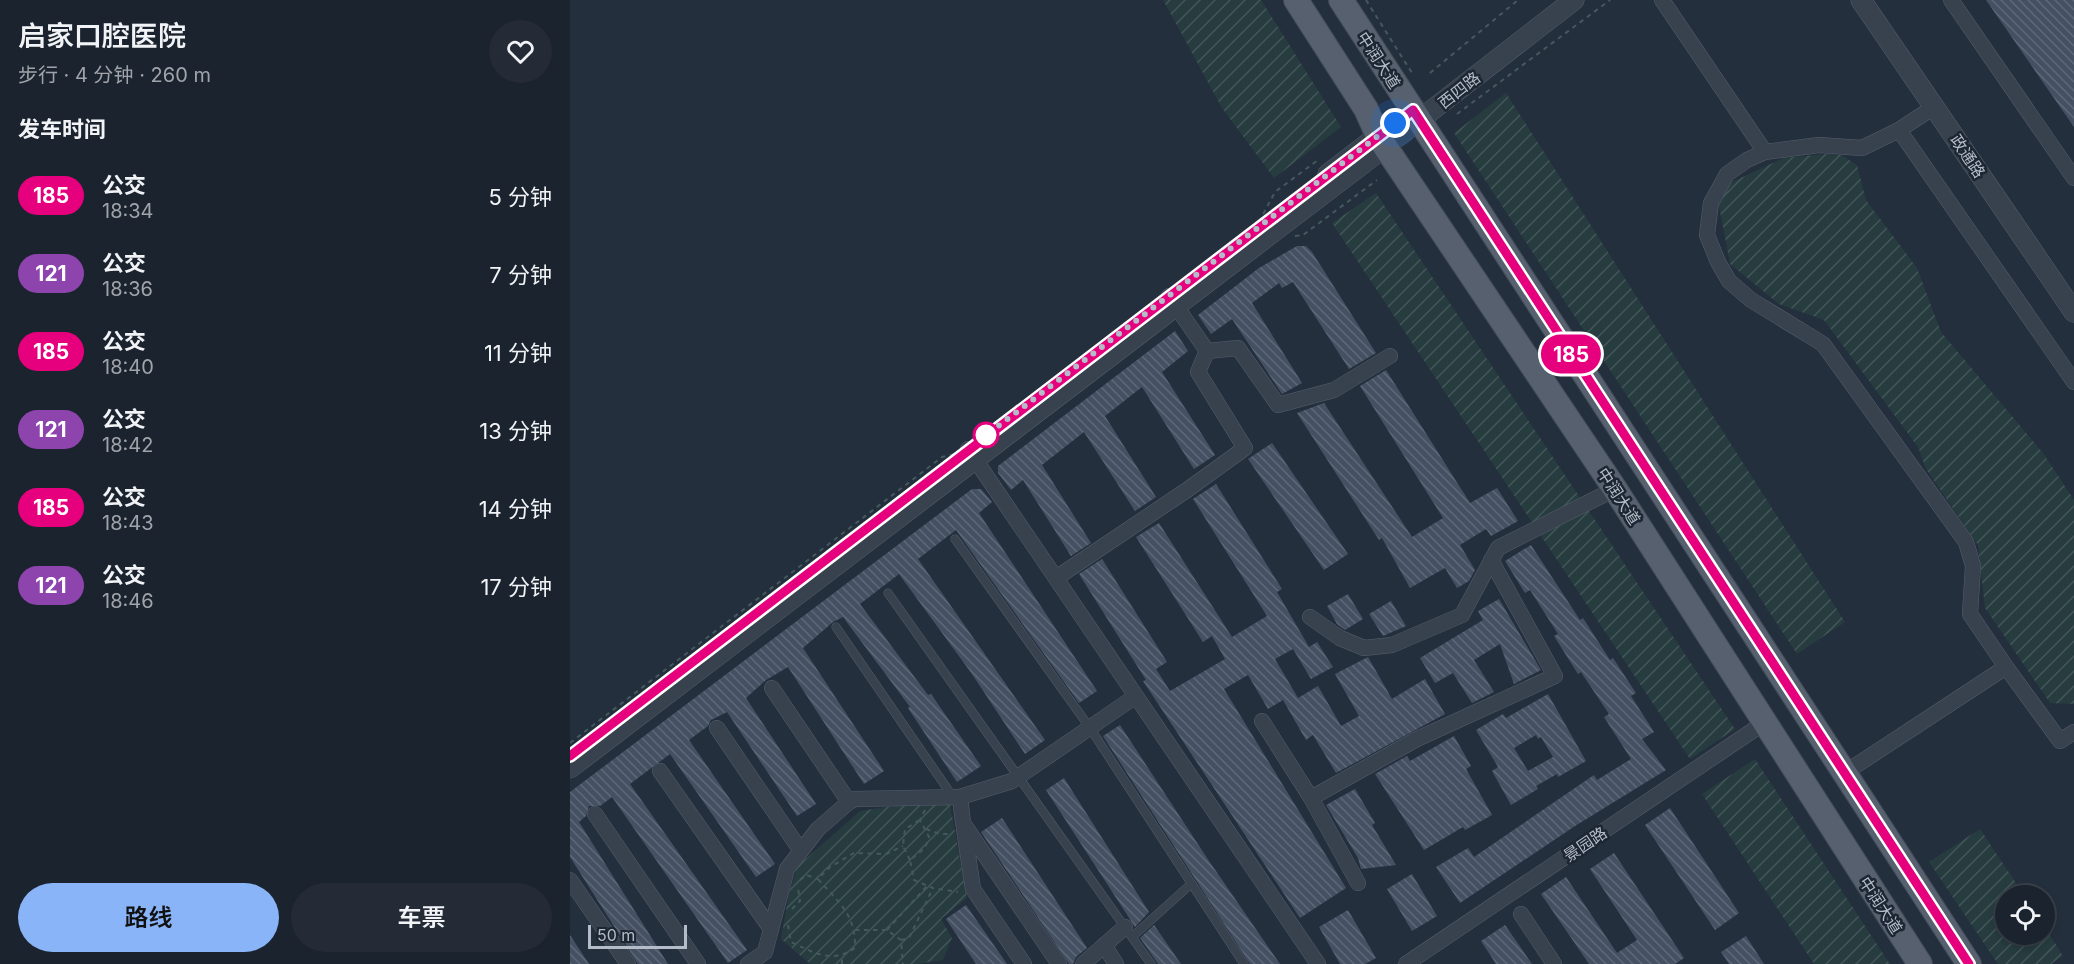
<!DOCTYPE html>
<html lang="zh">
<meta charset="utf-8">
<style>
:root{--surface:#1b232e;--page:#242b36;--text:#f1f3f6;--muted:#a0a4aa;--line:#39404a;--accent:#8ab4f8}
body{margin:0;font-family:Inter,"Noto Sans SC",sans-serif;background:var(--page);color:var(--text);height:100vh;display:flex;flex-direction:column;font-size:22px;white-space:nowrap}
*{box-sizing:border-box;margin:0}
p{font-size:20px;color:var(--muted)}
.icon{flex:none;width:33px;height:33px;fill:none;stroke:currentColor;stroke-width:2;stroke-linecap:round;stroke-linejoin:round}
.map{position:relative;flex:1;overflow:hidden}
.side{display:flex;flex-direction:column;background:var(--surface);width:570px}
.side>*{flex:none}
.badge{padding:0 12px;border-radius:20px;font-size:21px;line-height:39px}
.fabs{position:absolute;left:1425px;top:885px;display:grid;gap:12px}
.fabs a{display:grid;place-items:center;width:60px;height:60px;border-radius:50%;background:var(--surface);box-shadow:0 3px 9px #0003,0 0 0 2px var(--line);font-size:30px}
.scale{position:absolute;left:18px;bottom:15px;width:99px;box-sizing:border-box;padding-left:6px;border:3px solid #b4bcc9;border-top:0;font-size:16px;line-height:21px;white-space:nowrap;color:#b4bcc9;-webkit-text-stroke:4px #1d2633;paint-order:stroke}
.you{position:absolute;width:30px;height:30px;margin:-15px;border:4px solid #fff;border-radius:50%;background:#1a73e8;box-shadow:0 0 0 9px #1a73e833}
.map>.badge{position:absolute;translate:-50% -50%;box-shadow:0 0 0 3px #fff}
h2{padding:0 18px;font-size:22px;line-height:54px}
.round{display:grid;place-items:center;flex:none;width:63px;height:63px;border-radius:32px;background:var(--page)}
.overview{display:flex;align-items:center;justify-content:space-between;height:102px;padding:0 18px}
h1{font-size:28px;font-weight:600;line-height:45px}
.button{display:flex;gap:12px;margin-top:auto;padding:12px 18px}
.button a{flex:1;height:69px;border-radius:36px;background:var(--accent);color:#111;font-size:24px;font-weight:600;line-height:69px;text-align:center}
.button a+a{background:var(--page);color:var(--text)}
ul{padding:0;list-style:none}
li{display:flex;align-items:center;gap:18px;height:78px;padding:0 18px}
li div{flex:1}
li b{display:block;font-size:22px}
li em{font-style:normal}
li .badge{min-width:66px;font-weight:700;text-align:center}
main{display:flex;flex:1;min-height:0}
.map>svg:first-child{display:block}
</style>
<main>
<section class="side">
<div class="overview"><div><h1>启家口腔医院</h1><p>步行 · 4 分钟 · 260 m</p></div><a class="round"><svg class="icon" aria-label="heart" viewBox="0 0 24 24"><path d="M12 20l-8-8c-3-5 5-10 8-4 3-6 11-1 8 4z"/></svg></a></div>
<h2>发车时间</h2>
<ul>
<li><span class="badge" style="background:#e6007e;color:#fff">185</span><div><b>公交</b><p>18:34</p></div><em>5 分钟</em></li>
<li><span class="badge" style="background:#8e44ad;color:#fff">121</span><div><b>公交</b><p>18:36</p></div><em>7 分钟</em></li>
<li><span class="badge" style="background:#e6007e;color:#fff">185</span><div><b>公交</b><p>18:40</p></div><em>11 分钟</em></li>
<li><span class="badge" style="background:#8e44ad;color:#fff">121</span><div><b>公交</b><p>18:42</p></div><em>13 分钟</em></li>
<li><span class="badge" style="background:#e6007e;color:#fff">185</span><div><b>公交</b><p>18:43</p></div><em>14 分钟</em></li>
<li><span class="badge" style="background:#8e44ad;color:#fff">121</span><div><b>公交</b><p>18:46</p></div><em>17 分钟</em></li>
</ul>
<div class="button"><a>路线</a><a>车票</a></div>
</section>
<div class="map">
<svg width="1504" height="964" viewBox="0 0 1504 964">
<defs>
<pattern id="garden-furrows" width="10" height="10" patternUnits="userSpaceOnUse" patternTransform="scale(1.5)"><rect width="10" height="10" fill="#263c3f"/><path d="M-1 1l2-2M0 10L10 0M9 11l2-2" fill="none" stroke="#435659"/></pattern>
<pattern id="building-back-hatch" width="6" height="6" patternUnits="userSpaceOnUse" patternTransform="scale(1.5)"><rect width="6" height="6" fill="#455162"/><path d="M-1 5l2 2M0 0l6 6M5-1l2 2" fill="none" stroke="#5d6877"/></pattern>
</defs>
<rect width="100%" height="100%" fill="#242f3e"/>
<path fill="url(#garden-furrows)" d="M593,0H691L771,127L704,178L652,108Z
M936,93L1275,622L1227,654L884,133Z
M1257,154L1271,155L1287,165L1296,200L1347,268L1371,332L1473,453L1504,500V704L1480,703L1415,608L1408,545L1356,469L1348,447L1254,320L1209,304L1160,264L1148,201L1162,182L1214,158Z
M806,193L1165,729L1120,759L762,223Z
M1185,759L1320,964H1244L1132,794Z
M380,804L397,898L371,919L382,938L373,960L347,964H240L211,939L219,893L228,866L290,811L331,805Z
M1410,829L1454,895L1436,896V934H1474L1475,927L1493,956L1481,964H1428L1359,862Z"/>
<path fill="url(#building-back-hatch)" fill-rule="evenodd" d="M1416,0H1504V127Z
M727,246H736L742,252L806,353L779,369L723,282L712,288L709,283L682,303L732,383L712,394L662,319L641,334L628,315L689,268Z
M605,331L618,351L592,372L645,455L624,469L572,387L535,416L586,497L565,511L514,432L472,465L521,543L501,556L453,480L441,490L428,473V466Z
M816,370L900,503L927,488L948,521L921,536L916,529L890,545L905,570L899,581L887,588L875,568L840,588L812,538L809,540L727,413L754,403L842,537L873,518L790,386Z
M702,443L778,554L754,570L678,459Z
M646,484L712,589L707,592L739,647L747,642L763,667L741,679L723,649L705,659L728,698L748,686L771,726L789,716L765,674L798,657L822,699L855,679L875,714L766,773L743,735L736,740L713,700L698,709L678,675L654,689L776,888L730,918L573,681L576,680L509,574L532,559L597,662L586,669L600,691L655,659L642,636L633,642L566,537L589,523L662,637L697,616L623,499Z
M402,489H411L422,502L409,513L527,691L509,703L386,530L348,559L475,740L455,754L402,674L329,574L290,604L358,695L361,694L411,766L387,782L338,708L340,707L273,617L263,622L233,648L314,771L294,784L218,667L196,680L176,698L246,804L227,816L157,712L141,720L138,726L119,740L205,864L186,877L100,754L60,784L177,950L158,963L42,797L30,806H19L16,816L9,822L98,964H68L0,857V792Z
M961,545L1010,620L1013,618L1040,660L1043,658L1066,693L1061,696L1084,732L1072,739L1096,770L1005,826L890,903L866,867L898,848L904,857L1024,775L1027,780L1061,759L1034,717L1039,714L1011,672L1008,674L984,636L988,634L960,590L955,593L935,561Z
M778,594L793,619L775,630L767,624L757,606Z
M929,599L971,670L944,684L930,644L904,660L924,692L902,703L883,673L865,683L850,658L913,620L908,611Z
M821,601L836,626L813,636L799,614Z
M978,694L1016,761L988,777L987,774L966,786L968,789L941,805L922,771L928,767L906,730L933,714L936,718ZM966,735L968,739L971,737L983,757L958,771L944,748Z
M550,725L637,858L710,964H680L533,736Z
M884,736L901,766L896,769L922,815L895,830L893,827L854,850L805,774L837,756L840,761Z
M494,778L579,912L565,927L476,790Z
M785,789L805,823L802,825L826,865L791,869L788,858L756,805Z
M1100,808L1169,913L1145,930L1075,825Z
M432,818L517,948L506,957L503,964H499L411,832Z
M1044,853L1114,958L1105,964H1019L971,894L996,877L1047,953L1067,940L1020,869Z
M842,874L867,916L842,931L817,889Z
M396,905L437,964H406L376,919Z
M778,910L806,958L795,964H770L749,927Z
M584,925L611,964H588L575,945L570,938Z
M935,925L962,964H926L911,941Z
M0,935L19,964H0Z
M1176,936L1194,964H1159L1151,952Z"/>
<g fill="none" stroke-linecap="round" stroke-linejoin="round">
<defs>
<path id="service" d="M385,539L520,728L674,964
M318,593L581,964
M266,627L383,797
M562,937L621,884"/>
<path id="minor" d="M1092,0L1195,152
M1381,0L1504,178
M1364,107L1329,130L1504,382
M1329,130L1292,148L1249,145L1195,152L1177,160L1157,174L1141,203L1137,235L1148,262L1159,281L1181,300L1253,344L1396,542L1403,566L1400,614L1436,667
M599,296L637,351L668,348L708,405L764,390L820,356
M398,449L748,964
M486,578L617,490L675,448L628,372L637,351
M740,617L770,638L794,648L822,645L892,615L928,548L1045,489
M202,688L279,802
M692,721L741,798L788,883
M147,728L231,851
M90,771L201,929
M1276,772L1436,667L1490,741L1504,732
M390,797L393,823L489,964
M741,798L847,739L985,676L921,560
M25,814L128,964
M394,829L403,889L454,964
M0,880L58,964
M951,914L984,964
M534,945L546,964
M178,964L195,952L217,869L248,829L279,802L285,799L390,797L442,781L566,696
M513,964L555,927
M836,964L1194,723"/>
<path id="tertiary" d="M1291,0L1504,312
M758,174L809,135
M0,768L795,162L1004,0"/>
<path id="primary" d="M726,0L796,109L808,136L1045,489L1350,964
M771,0L1399,964"/>
</defs>
<use href="#service" stroke="#565f6c" stroke-width="9"/>
<use href="#minor" stroke="#565f6c" stroke-width="16"/>
<use href="#tertiary" stroke="#565f6c" stroke-width="21"/>
<use href="#primary" stroke="#414a57" stroke-width="26"/>
<path stroke="#44595c" stroke-width="2" stroke-dasharray="4.5 4.5" stroke-linecap="butt" d="M796,0L842,73
M860,73L948,0
M887,114L1040,0
M689,222L705,192L748,160
M725,236L733,235L807,180
M0,743L372,457L384,454
M355,810L350,820L359,837L355,848L340,860L344,880L363,888L388,892
M356,829L370,834H380
M340,860L333,846L335,829L350,820
M230,880L236,875L248,879
M222,909L230,901L228,888
M218,925L221,942C245,953 261,964 285,948C286,914 268,902 248,879L260,867L284,853L316,854L333,846
M285,930H317L331,940L333,964
M317,930L357,886
M331,940L339,938L363,888
M272,964V957"/>
<use href="#service" stroke="#38414e" stroke-width="8"/>
<use href="#minor" stroke="#38414e" stroke-width="15"/>
<use href="#tertiary" stroke="#38414e" stroke-width="20"/>
<use href="#primary" stroke="#56606e" stroke-width="24"/>
</g>
<g fill="none" stroke-linecap="round" stroke-linejoin="round">
<defs>
<path id="line" d="M0,756L843,110L1399,964"/>
</defs>
<use href="#line" stroke="#fff" stroke-width="14"/>
<use href="#line" stroke="#e6007e" stroke-width="9"/>
<path stroke="#b4bcc9" stroke-width="6" stroke-dasharray="0 10.8" d="M416,435L414,437L825,123"/>
</g>
<circle fill="#fff" stroke="#e6007e" stroke-width="3" cx="416" cy="435" r="12"/>
<g text-anchor="middle" stroke-width="5" stroke-linejoin="round" paint-order="stroke">
<g font-size="16" fill="#b4bcc9" stroke="#1d2633">
<text transform="translate(809 60) rotate(57)" y="6">中润大道</text>
<text transform="translate(889 90) rotate(-38)" y="6">西四路</text>
<text transform="translate(1398 156) rotate(56)" y="6">政通路</text>
<text transform="translate(1049 496) rotate(57)" y="6">中润大道</text>
<text transform="translate(1015 844) rotate(-34)" y="6">景园路</text>
<text transform="translate(1311 905) rotate(57)" y="6">中润大道</text>
</g>
</g>
</svg>
<div class="fabs">
<a><svg class="icon" aria-label="locate" viewBox="0 0 24 24"><circle cx="12" cy="12" r="6"/><path d="M12 2v4M12 18v4M2 12h4M18 12h4"/></svg></a>
</div>
<div class="scale">50 m</div>
<div class="you" style="left:825px;top:123px"></div>
<b class="badge" style="left:1001px;top:354px;background:#e6007e;color:#fff">185</b>
</div>
</main>
